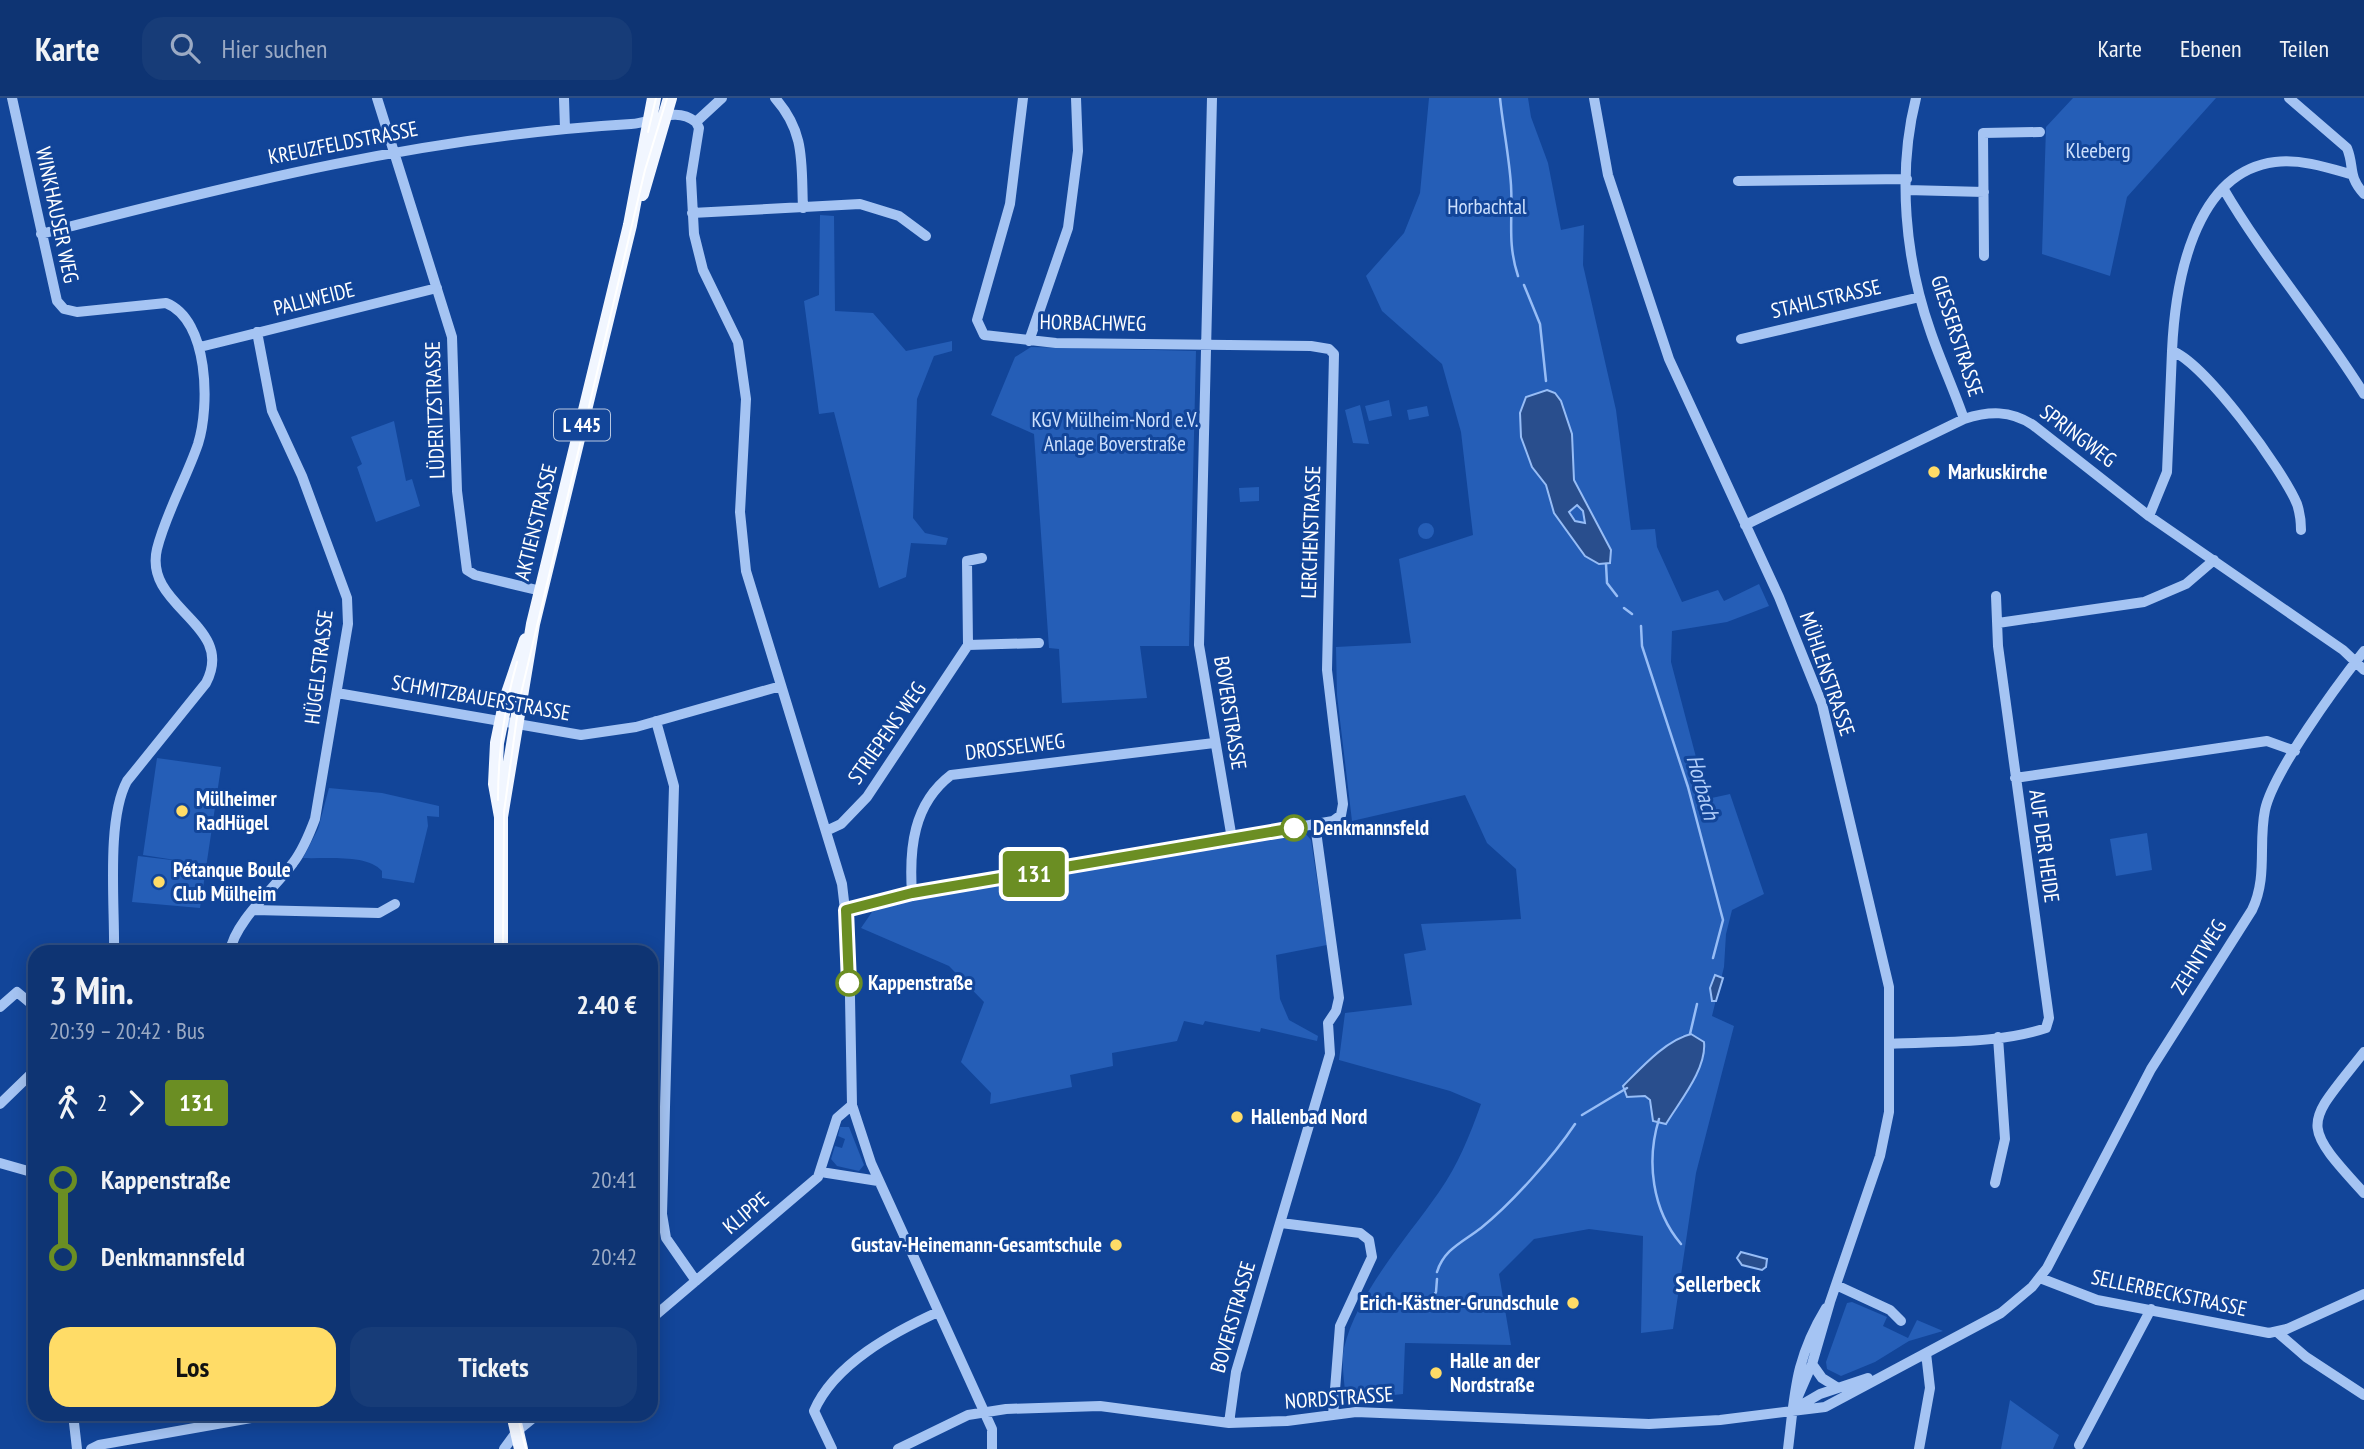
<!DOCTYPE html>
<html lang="de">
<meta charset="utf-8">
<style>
:root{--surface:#0e3473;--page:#173c78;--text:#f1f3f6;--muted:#9baac4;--line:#2e4f85;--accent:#ffdc67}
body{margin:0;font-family:"PT Sans Narrow",sans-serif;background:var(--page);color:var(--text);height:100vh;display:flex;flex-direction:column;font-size:26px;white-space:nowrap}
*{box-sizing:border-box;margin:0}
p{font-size:23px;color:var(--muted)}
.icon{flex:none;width:38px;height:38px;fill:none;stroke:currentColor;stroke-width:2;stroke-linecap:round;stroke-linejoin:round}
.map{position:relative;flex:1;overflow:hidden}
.sheet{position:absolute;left:28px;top:847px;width:630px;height:476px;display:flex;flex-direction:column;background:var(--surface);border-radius:21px;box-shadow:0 4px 18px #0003,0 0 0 2px var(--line)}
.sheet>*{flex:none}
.badge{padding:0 14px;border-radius:5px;font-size:24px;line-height:46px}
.map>.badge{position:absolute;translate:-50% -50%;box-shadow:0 0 0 4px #fff}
.legs{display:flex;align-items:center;gap:10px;height:77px;padding:0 21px;font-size:23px}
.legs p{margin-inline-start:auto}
.overview{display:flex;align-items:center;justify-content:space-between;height:119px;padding:0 21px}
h1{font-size:38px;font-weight:600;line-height:52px}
.cta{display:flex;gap:14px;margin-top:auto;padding:14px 21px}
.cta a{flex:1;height:80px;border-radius:21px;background:var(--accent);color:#111;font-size:28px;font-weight:600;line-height:80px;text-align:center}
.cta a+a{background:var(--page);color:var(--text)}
ul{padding:0 21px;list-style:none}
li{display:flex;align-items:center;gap:24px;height:77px;font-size:26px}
li i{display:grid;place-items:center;width:10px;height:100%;margin:0 9px;background:currentColor}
li i::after{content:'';width:18px;height:18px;margin:-9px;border:5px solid;border-radius:50%;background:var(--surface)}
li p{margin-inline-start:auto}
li:first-child i{background:linear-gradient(#0000 50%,currentColor 0)}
li:last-child i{background:linear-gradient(currentColor 50%,#0000 0)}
header{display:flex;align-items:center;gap:42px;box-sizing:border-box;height:98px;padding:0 35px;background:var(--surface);border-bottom:2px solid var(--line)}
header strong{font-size:33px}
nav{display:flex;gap:38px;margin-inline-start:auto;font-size:24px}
.search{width:490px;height:63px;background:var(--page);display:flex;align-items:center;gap:18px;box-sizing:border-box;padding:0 24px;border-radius:21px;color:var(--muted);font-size:26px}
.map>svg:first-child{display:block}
</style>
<header>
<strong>Karte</strong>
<div class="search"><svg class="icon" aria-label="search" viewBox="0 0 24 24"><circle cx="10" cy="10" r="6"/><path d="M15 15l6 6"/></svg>Hier suchen</div>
<nav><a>Karte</a><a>Ebenen</a><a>Teilen</a></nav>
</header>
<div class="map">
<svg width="2364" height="1351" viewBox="0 0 2364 1351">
<rect width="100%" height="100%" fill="#124599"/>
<path fill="#255eb7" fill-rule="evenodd" d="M1429,0H1528L1531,19L1548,65L1561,132L1584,127L1583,167L1616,312L1631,432L1655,431L1657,449L1682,504L1718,492L1724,503L1759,486L1769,508L1727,524L1672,533L1671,564L1707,701L1730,696L1764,796L1732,812L1726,836L1724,869L1712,918L1734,928L1696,1075L1673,1231L1641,1235L1643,1138L1589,1131L1534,1141L1499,1176L1511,1247L1405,1245L1403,1296L1357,1301L1345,1294C1344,1280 1341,1263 1344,1250C1357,1195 1407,1140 1439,1094C1458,1067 1470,1037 1481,1006L1450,993L1339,962L1345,915L1412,907L1404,856L1426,852L1421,826L1521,821L1516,771L1487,745L1465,697L1352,723L1337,597L1336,549L1411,545L1399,461L1473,437L1461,334L1442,266L1382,213L1366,178L1404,135L1420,95ZM1547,292L1555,295L1561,303L1574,361V382L1611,452L1610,465L1585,458L1554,415L1546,387ZM1683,937L1696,974L1666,1026L1645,998L1674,945Z
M2073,0H2216L2127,99L2110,178L2042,156L2046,29Z
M820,117L834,118L835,213L873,215L906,253L952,243V253L934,258L917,301L913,420L925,435L948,440L946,447L911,445L906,479L879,490L834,314L819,316L804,203L819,197Z
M1031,249L1196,253L1189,548H1140L1147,600L1062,605L1059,551L1049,550L1034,336L991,317L1015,259Z
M1389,302L1392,318L1369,323L1365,308Z
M1360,307L1369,346L1353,345L1345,312Z
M1427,308L1429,318L1409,322L1407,312Z
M394,323L406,383L412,381L420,408L376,424L357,369L362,366L351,339Z
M1259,389V403L1240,404L1239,390Z
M1577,406L1583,413L1586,425L1575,423L1569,414Z
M1418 433a8 8 0 1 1 16 0a8 8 0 1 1-16 0Z
M157,660L221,669L200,810L132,804L138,758L188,764L143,757Z
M329,690L382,695L439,708V719L427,718L428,728L414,785L382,780V773C367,756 326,761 303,760L318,731Z
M1305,735L1311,742L1327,847L1276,857L1280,901L1289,922L1318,938L1317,943L1261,930L1260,934L1205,923L1203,927L1184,923L1177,943L1112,955L1113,968L1070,977L1072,989L990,1006L991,995L961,964L984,904L949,868L861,830L872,814L908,802Z
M2147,735L2152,772L2116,778L2110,741Z
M840,1029H849L864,1067L859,1073L837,1068L831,1061L835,1048L842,1050L845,1041L838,1038Z
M1852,1204L1887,1219L1883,1228L1908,1240L1917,1222L1943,1233L1909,1243L1875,1264L1841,1278L1827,1271L1826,1264L1847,1205Z
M2010,1302L2059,1337L2053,1351H2001Z"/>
<path fill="#294e8d" stroke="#97bdf6" stroke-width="2" fill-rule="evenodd" d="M1547,292L1555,295L1561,303L1572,336L1574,382L1611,452L1610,465L1599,466L1585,458L1554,415L1546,387L1532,369L1521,339L1520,315L1526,299ZM1577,407L1583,413L1585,425L1575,423L1569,414Z
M1715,877L1723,880L1716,903H1712L1710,890Z
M1691,936L1704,944C1707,971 1679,1004 1666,1026L1653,1023L1650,1002L1645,998L1627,999L1623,988C1641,970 1666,942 1691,936Z
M1741,1154L1767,1161L1766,1169L1762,1172L1742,1167L1737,1160Z"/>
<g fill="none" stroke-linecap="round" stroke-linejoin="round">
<path stroke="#97bdf6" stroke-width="2.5" d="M1500,0C1503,29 1509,58 1511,87C1513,120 1507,145 1518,178
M1524,187L1540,226L1546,283
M1606,466L1607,485L1617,498
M1624,510L1632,516
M1641,528L1642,548L1688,689L1723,822L1713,860
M1690,936L1697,906
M1582,1017L1627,990
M1659,1021C1646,1063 1652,1112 1681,1146
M1437,1174C1444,1151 1463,1144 1481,1130C1512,1105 1553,1059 1575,1026
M1426,1209L1436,1194L1437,1181"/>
<path stroke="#a5c4f3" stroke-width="10" d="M12,0L57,203L64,211L77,214L166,205C209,222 210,308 198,346C186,381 166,415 157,451C143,510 237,526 206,585L127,683C106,722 115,808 114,854
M377,0L452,239L457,393L467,472L475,477L541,493
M564,0L565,31
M775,0C806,35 801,65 803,110
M1212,0L1199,547L1232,741
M1594,0L1608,77L1669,261L1779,499L1822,606L1889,889V1014L1880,1058L1830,1204L1812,1266L1792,1312
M1916,0C1897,75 1905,162 1931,235C1941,264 1954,292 1964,321
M2289,0L2347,50C2355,70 2347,77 2364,96
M696,24L699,30L691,80L694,136L703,172L738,244L746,301L740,414L746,473L842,786L849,846L852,1007L871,1065L992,1331V1351
M696,24L722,0
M1738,83L1907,81
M2223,90C2265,162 2320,225 2364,296
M1907,92L1984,94
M692,115L860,106L899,118L926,138
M41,136C238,85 427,38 631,26C654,25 674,7 696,24
M1984,158L1983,35L2040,34
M1741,241L1920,199
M1029,243L1068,130L1078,53L1076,0
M200,249L437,190
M2149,418L2167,374L2172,253
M1745,427L1964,321C1989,313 2010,312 2033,327L2149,418L2343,552L2364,572
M2301,432C2301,423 2300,415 2297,406C2283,372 2205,265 2172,253C2175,187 2193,74 2275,64C2301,61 2326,69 2350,76
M1998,525L2144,504L2186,486L2214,462
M968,547L1039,545
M337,595L581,637L636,629L781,588
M656,623L674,688L662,1116L666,1140L696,1183
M2015,680L2267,643L2295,653
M826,733L841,726L867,699L968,547L967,463L982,460
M912,795C909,751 913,706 951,677L1214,645
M253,812L379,815L395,806
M846,812L912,795L1333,723L1341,717L1343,706L1327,572L1334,256L1329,251L1311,248L1056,245L984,237L977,222L1010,106L1023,0
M230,854C234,824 275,790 293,765C303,752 309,737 315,721L348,526L347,500L302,378L272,313L257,234
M0,909L17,894L35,909
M1889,946C1940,943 1998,946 2046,930L2049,920L1998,548L1996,498
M2364,954C2306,1028 2298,1023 2364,1095
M0,1006L35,972
M0,1065L35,1075
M821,1074L878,1083
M1995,1085L2005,1041L1998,939
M1281,1125L1360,1135L1369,1142L1372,1159L1340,1228L1333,1317
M2040,1180L2097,1202L2269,1235L2287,1231L2364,1196
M1836,1187L1890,1212L1901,1223
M651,1221L818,1079L837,1020L852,1007
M2277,1234L2306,1259L2364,1297
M1812,1266L1822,1280L1838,1290
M1796,1310L1820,1296L1868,1280
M73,1316L77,1351
M1229,1325L1236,1274L1330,956L1328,925L1336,913L1339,900L1315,726
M2079,1347L2151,1211
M91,1351L99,1347L274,1316
M504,1351L517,1333L538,1316
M832,1351L814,1313C834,1266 894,1234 938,1214
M898,1351L968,1317L1006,1311L1100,1308L1229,1325L1287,1323L1356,1314L1649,1326L1720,1322L1825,1309L2001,1215L2032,1189L2047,1170L2151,971L2252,812C2268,779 2258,746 2265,712C2273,674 2338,586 2364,553
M1788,1351C1795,1294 1795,1261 1826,1210
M1919,1351L1930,1290L1926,1255"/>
<path stroke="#f1f6ff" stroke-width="14" d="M642,96L670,0
M501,719L533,526L630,127L654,0
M501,854V719L495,686L497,645L506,601L526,542
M513,1316L521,1351"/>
<path stroke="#fff" stroke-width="2" d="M648,34L656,0
M498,702C498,654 504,610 517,564
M503,854L504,714L519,604L645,72L667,0
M517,1316L526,1351"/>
</g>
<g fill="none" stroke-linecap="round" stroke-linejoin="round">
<defs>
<path id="line-1" d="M849,885L846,812L912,795L1294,730"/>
</defs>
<use href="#line-1" stroke="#fff" stroke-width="16"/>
<use href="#line-1" stroke="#6b8e23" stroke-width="10"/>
</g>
<g fill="#ffdc67" stroke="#124599" stroke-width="2.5">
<circle cx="1934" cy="374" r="7"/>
<circle cx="182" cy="713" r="7"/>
<circle cx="159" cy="784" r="7"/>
<circle cx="1237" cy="1019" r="7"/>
<circle cx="1116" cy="1147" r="7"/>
<circle cx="1573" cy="1205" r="7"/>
<circle cx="1436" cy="1275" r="7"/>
</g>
<g fill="#fff" stroke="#6b8e23" stroke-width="3.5">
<circle cx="1294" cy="730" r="12"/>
<circle cx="849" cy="885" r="12"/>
</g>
<g text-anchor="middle" stroke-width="6" stroke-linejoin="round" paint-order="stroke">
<rect fill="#124599" stroke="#b8c7e0" stroke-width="2" x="554" y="311.5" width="56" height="31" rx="5"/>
<g font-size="19" font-weight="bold" fill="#fff">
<text x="582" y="334">L 445</text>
</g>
<g font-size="21" fill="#fff" stroke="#124599">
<text transform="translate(343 45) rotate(-11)" y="7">KREUZFELDSTRASSE</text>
<text transform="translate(57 117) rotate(78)" y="7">WINKHAUSER WEG</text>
<text transform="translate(314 201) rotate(-14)" y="7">PALLWEIDE</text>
<text transform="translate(1826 201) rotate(-13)" y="7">STAHLSTRASSE</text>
<text transform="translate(1093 225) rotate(1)" y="7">HORBACHWEG</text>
<text transform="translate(1957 238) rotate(72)" y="7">GIESSERSTRASSE</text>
<text transform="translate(435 312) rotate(-92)" y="7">LÜDERITZSTRASSE</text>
<text transform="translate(2078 338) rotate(37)" y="7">SPRINGWEG</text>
<text transform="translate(536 424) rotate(-76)" y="7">AKTIENSTRASSE</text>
<text transform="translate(1311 434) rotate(-88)" y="7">LERCHENSTRASSE</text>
<text transform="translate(319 569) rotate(-83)" y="7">HÜGELSTRASSE</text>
<text transform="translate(1827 576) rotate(71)" y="7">MÜHLENSTRASSE</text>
<text transform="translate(481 600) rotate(10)" y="7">SCHMITZBAUERSTRASSE</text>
<text transform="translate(1230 615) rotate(81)" y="7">BOVERSTRASSE</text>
<text transform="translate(887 635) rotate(-55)" y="7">STRIEPENS WEG</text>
<text transform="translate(1015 649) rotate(-7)" y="7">DROSSELWEG</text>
<text transform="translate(2044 748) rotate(82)" y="7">AUF DER HEIDE</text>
<text transform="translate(2199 859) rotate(-58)" y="7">ZEHNTWEG</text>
<text transform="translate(746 1115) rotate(-40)" y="7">KLIPPE</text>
<text transform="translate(2169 1195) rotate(12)" y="7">SELLERBECKSTRASSE</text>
<text transform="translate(1233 1219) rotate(-74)" y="7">BOVERSTRASSE</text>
<text transform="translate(1339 1300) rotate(-4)" y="7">NORDSTRASSE</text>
</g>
<g font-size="21" fill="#cde0fd" stroke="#124599">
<text x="2098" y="60">Kleeberg</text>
<text x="1487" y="116">Horbachtal</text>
<text x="1115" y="329">KGV Mülheim-Nord e.V.<tspan x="1115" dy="24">Anlage Boverstraße</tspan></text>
</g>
<g font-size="21" font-weight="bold" fill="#fff" stroke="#124599" text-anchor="start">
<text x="1948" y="381">Markuskirche</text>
<text x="196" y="708">Mülheimer<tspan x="196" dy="24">RadHügel</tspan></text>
<text x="173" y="779">Pétanque Boule<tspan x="173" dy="24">Club Mülheim</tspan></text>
<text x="1251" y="1026">Hallenbad Nord</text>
<text x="1102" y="1154" text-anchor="end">Gustav-Heinemann-Gesamtschule</text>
<text x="1559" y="1212" text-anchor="end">Erich-Kästner-Grundschule</text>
<text x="1450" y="1270">Halle an der<tspan x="1450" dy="24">Nordstraße</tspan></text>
</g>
<g font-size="21" font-weight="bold" fill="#fff" stroke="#124599" text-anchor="start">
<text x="1313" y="737">Denkmannsfeld</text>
<text x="868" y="892">Kappenstraße</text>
</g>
<g font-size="23" font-style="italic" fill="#b1cefa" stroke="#124599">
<text transform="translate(1703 689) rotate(74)" y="8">Horbach</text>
</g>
<g font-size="23" font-weight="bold" fill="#fff" stroke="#124599">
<text x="1718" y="1194">Sellerbeck</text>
</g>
</g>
</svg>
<b class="badge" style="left:1034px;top:776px;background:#6b8e23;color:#fff">131</b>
<section class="sheet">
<div class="overview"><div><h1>3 Min.</h1><p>20:39 – 20:42 · Bus</p></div><b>2.40 €</b></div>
<div class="legs"><svg class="icon" aria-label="walk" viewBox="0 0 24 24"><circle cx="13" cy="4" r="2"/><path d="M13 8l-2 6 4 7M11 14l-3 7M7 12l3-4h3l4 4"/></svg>2<svg class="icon" aria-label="forward" viewBox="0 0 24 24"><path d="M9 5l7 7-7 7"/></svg><b class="badge" style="background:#6b8e23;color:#fff">131</b></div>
<ul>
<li><i style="color:#6b8e23"></i><b>Kappenstraße</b><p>20:41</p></li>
<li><i style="color:#6b8e23"></i><b>Denkmannsfeld</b><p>20:42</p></li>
</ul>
<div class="cta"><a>Los</a><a>Tickets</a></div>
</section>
</div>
